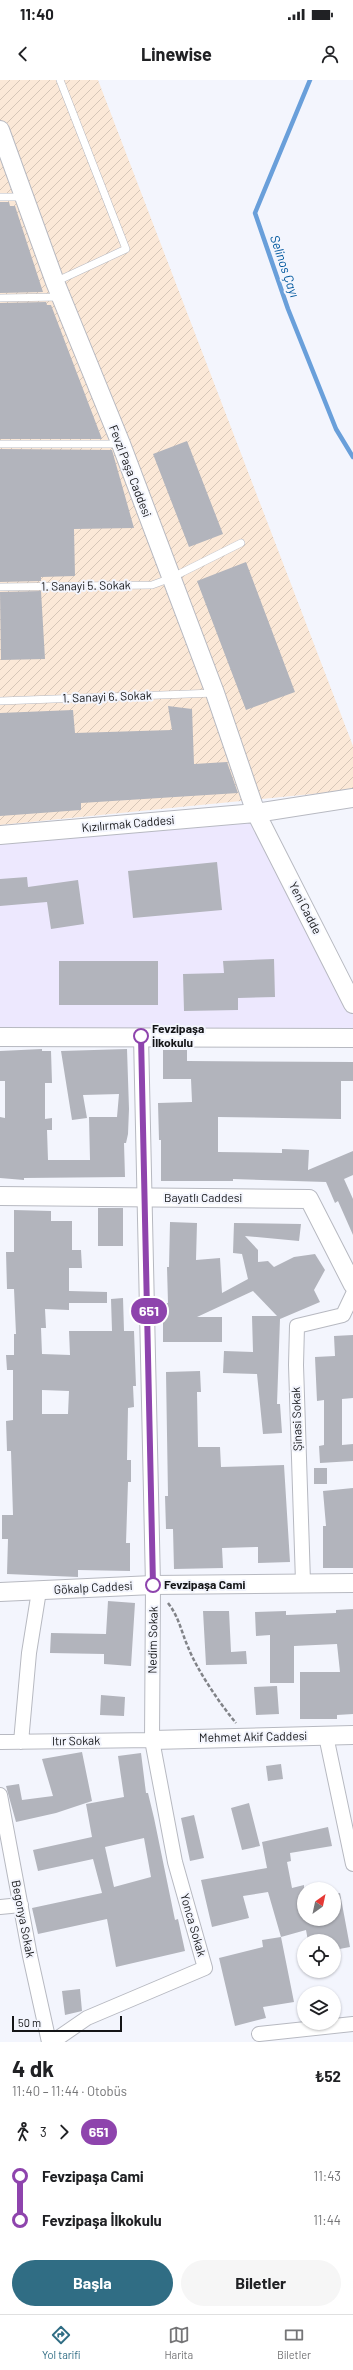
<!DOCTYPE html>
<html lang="tr">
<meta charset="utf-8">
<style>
:root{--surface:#fff;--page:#f6f6f6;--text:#202124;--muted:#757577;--line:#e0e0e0;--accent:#306d84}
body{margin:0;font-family:Barlow,sans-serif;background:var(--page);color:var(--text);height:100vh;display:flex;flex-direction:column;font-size:15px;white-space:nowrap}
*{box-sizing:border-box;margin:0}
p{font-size:13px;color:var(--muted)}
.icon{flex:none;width:22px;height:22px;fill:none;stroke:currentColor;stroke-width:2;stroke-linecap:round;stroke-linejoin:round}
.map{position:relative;height:1962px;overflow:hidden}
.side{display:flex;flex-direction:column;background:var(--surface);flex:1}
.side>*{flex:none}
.badge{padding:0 8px;border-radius:13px;font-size:14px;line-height:26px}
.needle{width:26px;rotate:33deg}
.fabs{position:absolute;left:297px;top:1802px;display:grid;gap:8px}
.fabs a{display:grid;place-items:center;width:44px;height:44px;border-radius:50%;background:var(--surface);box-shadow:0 1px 3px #0004;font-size:20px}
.scale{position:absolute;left:12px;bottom:10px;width:110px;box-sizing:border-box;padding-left:4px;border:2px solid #141517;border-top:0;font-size:11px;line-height:14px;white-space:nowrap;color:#141517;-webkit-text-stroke:3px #f3f5fd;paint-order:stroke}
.map>.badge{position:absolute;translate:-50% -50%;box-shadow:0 0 0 2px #fff}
.legs{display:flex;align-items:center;gap:6px;height:44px;padding:0 12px;font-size:13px}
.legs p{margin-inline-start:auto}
.head{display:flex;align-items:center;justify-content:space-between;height:68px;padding:0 12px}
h1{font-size:22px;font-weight:700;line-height:30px}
.cta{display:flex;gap:8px;margin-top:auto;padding:8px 12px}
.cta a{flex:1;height:46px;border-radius:24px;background:var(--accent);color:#fff;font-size:16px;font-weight:700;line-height:46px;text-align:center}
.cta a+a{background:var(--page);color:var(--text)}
ul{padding:0 12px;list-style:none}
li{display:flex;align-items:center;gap:14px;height:44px;font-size:15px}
li i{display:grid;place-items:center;width:6px;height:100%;margin:0 5px;background:currentColor}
li i::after{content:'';width:10px;height:10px;margin:-5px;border:3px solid;border-radius:50%;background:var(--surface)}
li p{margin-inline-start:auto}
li:first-child i{background:linear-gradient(#0000 50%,currentColor 0)}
li:last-child i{background:linear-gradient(currentColor 50%,#0000 0)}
.status{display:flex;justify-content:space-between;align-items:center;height:28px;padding:0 20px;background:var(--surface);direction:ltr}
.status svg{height:11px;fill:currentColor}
header{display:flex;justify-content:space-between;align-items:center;height:52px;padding:0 12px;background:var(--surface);font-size:18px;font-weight:700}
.menu{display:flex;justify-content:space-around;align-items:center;height:56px;border-top:1px solid var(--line);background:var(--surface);font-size:11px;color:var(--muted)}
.menu a{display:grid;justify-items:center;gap:2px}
.menu .current{color:var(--accent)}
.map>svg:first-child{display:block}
</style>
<div class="status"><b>11:40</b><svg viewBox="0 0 49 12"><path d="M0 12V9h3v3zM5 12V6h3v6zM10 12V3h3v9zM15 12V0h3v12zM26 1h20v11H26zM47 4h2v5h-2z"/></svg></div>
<header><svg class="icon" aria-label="back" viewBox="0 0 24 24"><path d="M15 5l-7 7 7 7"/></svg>Linewise<svg class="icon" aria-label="person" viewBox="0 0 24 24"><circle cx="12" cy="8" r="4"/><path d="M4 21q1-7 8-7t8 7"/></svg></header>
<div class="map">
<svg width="353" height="1962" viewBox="0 0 353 1962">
<defs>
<pattern id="industrial-furrows" width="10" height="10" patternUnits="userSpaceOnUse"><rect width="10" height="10" fill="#fbe8d7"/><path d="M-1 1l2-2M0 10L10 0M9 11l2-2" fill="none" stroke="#d6c6b8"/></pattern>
</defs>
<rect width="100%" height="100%" fill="#f3f5fd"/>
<path fill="url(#industrial-furrows)" d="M0,0H98L353,666V710L0,745Z"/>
<path fill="#ede8fe" d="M256,733L353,924V958L0,957V755Z"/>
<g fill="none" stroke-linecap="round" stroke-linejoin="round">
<path stroke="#699fda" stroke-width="4.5" d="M310,0L255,133L288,229L336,349L353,377"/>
</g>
<path fill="#b2b4bc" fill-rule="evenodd" d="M0,122H9L10,126H15L43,212L0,213Z
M46,222L47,225H51L102,359H0V223Z
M187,361L223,454L189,467L153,374Z
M0,369L112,370L134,448L74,449L75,496L41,497V501L0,502Z
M246,482L295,612L246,630L197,501Z
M41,511L45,579L1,580L0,512Z
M168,626L192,629L194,684L227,682L238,713L81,723V730L0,736V633L73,630L75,653L172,650Z
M217,782L222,830L133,838L128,791Z
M27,797L28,807L78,800L84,844L51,849L47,822L0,826V799Z
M274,879L275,917L238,918V930L184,931L183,894L224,893L223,881Z
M59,881H158V925H59Z
M42,969V971H51L52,1003H45V1039L52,1038V1050H47L48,1080H90L89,1037H117L119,1014L83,1015L87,1038L72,1040L61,971L127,969L129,1029L128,1054L126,1063H124L125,1097L24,1098V1100L0,1098V1037L5,1038V1001H0V971Z
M163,970H187V981L353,982V1001H341V1039L218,1037V1072L282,1073V1069L309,1070L308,1090L353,1071V1095L344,1099L353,1119V1155L338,1121L335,1123L326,1102L233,1099V1101H161V1060H159L158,1023L192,1022L191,999H163Z
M98,1128H123V1166H98Z
M14,1130L51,1131V1141H72V1170H81L82,1188H69V1211L107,1212V1223H69V1230L45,1229L46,1248H41L42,1274L70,1275L69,1251H112L111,1219L123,1218L124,1251H134L136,1306H133L134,1327L128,1328L127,1380H131V1402H128L126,1463H130V1491L78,1490V1497L7,1494L8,1459H2V1435H13L11,1371H7L6,1341L13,1340V1290H7L6,1275H14V1254H16L14,1209H7L6,1172H14ZM42,1310L69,1311L68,1334H42Z
M170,1142L197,1143L196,1180L220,1178L222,1213L248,1199L242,1174L233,1173L234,1143L301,1144L299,1161L245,1156L258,1170V1182L268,1181L274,1187L294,1177L315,1174L325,1190L314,1210L320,1222L280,1239L277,1324H280L282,1353L263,1354L257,1294L223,1293L224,1271L253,1272L252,1236H277L253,1211L197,1237H222V1262H163V1223H168L167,1187H169Z
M353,1255V1318L342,1319V1365L353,1364V1381L320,1383L319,1366L324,1365V1320L317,1321L315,1277L335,1276L334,1256Z
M200,1291L201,1312H197L198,1367H220L221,1387L284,1385L290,1482L258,1483V1467L222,1468L223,1488L174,1489L173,1449H166L165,1416H168L166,1292Z
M314,1388H327V1404H314Z
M353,1408V1488H323V1446H326L323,1411Z
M108,1521L135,1523L131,1586L104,1584V1574L50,1573L51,1553L106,1554Z
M353,1529V1634L337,1635V1639H300V1592H340L337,1564L294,1566V1603H270V1555L256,1556L255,1532L286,1531V1535L336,1533V1530Z
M203,1531H229L231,1572L246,1571L247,1584L206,1585Z
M277,1606L279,1634L256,1635L254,1607Z
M101,1615L125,1617L124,1636L100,1635Z
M82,1672L92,1721L56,1733L16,1742L6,1706L19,1704L22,1720L53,1716L42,1679Z
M141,1673L146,1713H148L154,1738L175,1840L178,1839L185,1871L116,1887L107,1839L38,1854L32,1828L102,1813L93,1779L38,1791L33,1770L92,1757L86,1724L124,1717L118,1676ZM144,1758L151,1797L114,1807L105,1767Z
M281,1684L283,1699L268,1701L266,1686Z
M249,1723L260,1766L242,1770L231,1728Z
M194,1735L204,1778L190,1781L181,1738Z
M328,1747L332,1766L290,1773L291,1781L287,1782L292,1808L304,1805V1839H334V1814L340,1813L350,1867L334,1870V1861H308L306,1850L281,1857L268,1812L243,1816L249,1838L212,1847L201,1800L267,1788L262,1762Z
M281,1857L294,1922L263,1927L266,1938L235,1946L219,1878L263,1867L262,1860Z
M80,1909L82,1931L65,1935L62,1911Z"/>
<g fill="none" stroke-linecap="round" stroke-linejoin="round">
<defs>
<path id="service" d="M0,117H24
M55,202L126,169L60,0
M0,218L60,217
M0,364H120
M0,507L152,505L171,498L241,463
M0,621L215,613"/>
<path id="minor" d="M303,1502L296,1285L297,1246L343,1235L353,1214
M326,1656L353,1784
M0,1662L152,1660
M21,1662L29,1573L39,1511
M0,1715L30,1876L49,1962
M0,1827L21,1825
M259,1954L353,1944
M56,1962L58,1958L87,1938L205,1888L175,1782L152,1660L153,1505L141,956"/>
<path id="tertiary" d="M0,50L55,202L121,364L215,613L256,733L353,924
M0,755L256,733L353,718
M0,957L353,958
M0,1116L309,1119L353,1205
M0,1512L153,1505L353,1503
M152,1660L353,1655"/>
</defs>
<use href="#service" stroke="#b7b9c1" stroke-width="8"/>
<use href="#minor" stroke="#b7b9c1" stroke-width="16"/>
<use href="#tertiary" stroke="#b7b9c1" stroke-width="20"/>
<path stroke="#818388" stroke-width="2.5" stroke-dasharray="4 2" stroke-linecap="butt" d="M168,1523C179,1537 181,1551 188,1567C197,1590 220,1624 236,1643"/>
<use href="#service" stroke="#fff" stroke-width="7"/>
<use href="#minor" stroke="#fff" stroke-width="14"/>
<use href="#tertiary" stroke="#fff" stroke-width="18"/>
</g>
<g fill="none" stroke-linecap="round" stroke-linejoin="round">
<defs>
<path id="line-1" d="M141,956L153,1505"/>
</defs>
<use href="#line-1" stroke="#fff" stroke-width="9"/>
<use href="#line-1" stroke="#8e44ad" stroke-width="6"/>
</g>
<g fill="#fff" stroke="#8e44ad" stroke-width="2">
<circle cx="141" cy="956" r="7"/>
<circle cx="153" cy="1505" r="7"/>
</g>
<g text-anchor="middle" stroke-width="4" stroke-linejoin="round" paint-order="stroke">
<g font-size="12" fill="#141517" stroke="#f3f5fd">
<text transform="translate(130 391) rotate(69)" y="4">Fevzi Paşa Caddesi</text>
<text transform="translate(86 506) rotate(-1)" y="4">1. Sanayi 5. Sokak</text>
<text transform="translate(107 617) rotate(-2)" y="4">1. Sanayi 6. Sokak</text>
<text transform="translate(128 744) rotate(-5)" y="4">Kızılırmak Caddesi</text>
<text transform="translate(305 828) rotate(63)" y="4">Yeni Cadde</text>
<text x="203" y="1122">Bayatlı Caddesi</text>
<text transform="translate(297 1339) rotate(-92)" y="4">Şinasi Sokak</text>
<text transform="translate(93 1508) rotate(-3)" y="4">Gökalp Caddesi</text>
<text transform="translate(153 1560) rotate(-89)" y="4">Nedim Sokak</text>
<text transform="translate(253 1657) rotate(-1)" y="4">Mehmet Akif Caddesi</text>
<text transform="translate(76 1661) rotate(-1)" y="4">Itır Sokak</text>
<text transform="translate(23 1839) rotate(79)" y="4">Begonya Sokak</text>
<text transform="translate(193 1845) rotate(74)" y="4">Yonca Sokak</text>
</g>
<g font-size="12" font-weight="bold" fill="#141517" stroke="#f3f5fd" text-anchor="start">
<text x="152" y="953">Fevzipaşa<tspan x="152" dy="14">İlkokulu</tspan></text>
<text x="164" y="1509">Fevzipaşa Cami</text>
</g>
<g font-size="13" font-style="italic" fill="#00589e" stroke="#f3f5fd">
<text transform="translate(285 186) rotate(71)" y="5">Selinos Çayı</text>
</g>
</g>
</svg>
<div class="fabs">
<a><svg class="needle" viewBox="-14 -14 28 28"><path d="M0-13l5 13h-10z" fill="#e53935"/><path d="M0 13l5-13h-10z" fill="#757577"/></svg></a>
<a><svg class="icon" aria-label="locate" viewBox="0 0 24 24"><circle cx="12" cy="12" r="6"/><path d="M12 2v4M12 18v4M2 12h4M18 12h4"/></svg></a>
<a><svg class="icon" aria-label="layers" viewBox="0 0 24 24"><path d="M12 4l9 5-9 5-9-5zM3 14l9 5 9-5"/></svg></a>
</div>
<div class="scale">50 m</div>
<b class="badge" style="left:149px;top:1231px;background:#8e44ad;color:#fff">651</b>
</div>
<section class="side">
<div class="head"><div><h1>4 dk</h1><p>11:40 – 11:44 · Otobüs</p></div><b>₺52</b></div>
<div class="legs"><svg class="icon" aria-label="walk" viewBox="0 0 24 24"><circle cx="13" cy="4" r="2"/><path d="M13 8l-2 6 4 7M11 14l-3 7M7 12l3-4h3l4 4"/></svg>3<svg class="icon" aria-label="forward" viewBox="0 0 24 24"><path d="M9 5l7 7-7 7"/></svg><b class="badge" style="background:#8e44ad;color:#fff">651</b></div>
<ul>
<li><i style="color:#8e44ad"></i><b>Fevzipaşa Cami</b><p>11:43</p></li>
<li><i style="color:#8e44ad"></i><b>Fevzipaşa İlkokulu</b><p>11:44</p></li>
</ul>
<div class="cta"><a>Başla</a><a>Biletler</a></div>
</section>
<nav class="menu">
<a class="current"><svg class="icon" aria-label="directions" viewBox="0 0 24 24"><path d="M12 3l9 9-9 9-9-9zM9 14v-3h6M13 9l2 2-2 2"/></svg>Yol tarifi</a>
<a><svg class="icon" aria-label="map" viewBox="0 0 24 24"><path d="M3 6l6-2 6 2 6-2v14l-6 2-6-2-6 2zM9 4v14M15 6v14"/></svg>Harita</a>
<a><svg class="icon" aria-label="tickets" viewBox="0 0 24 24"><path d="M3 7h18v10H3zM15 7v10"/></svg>Biletler</a>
</nav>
